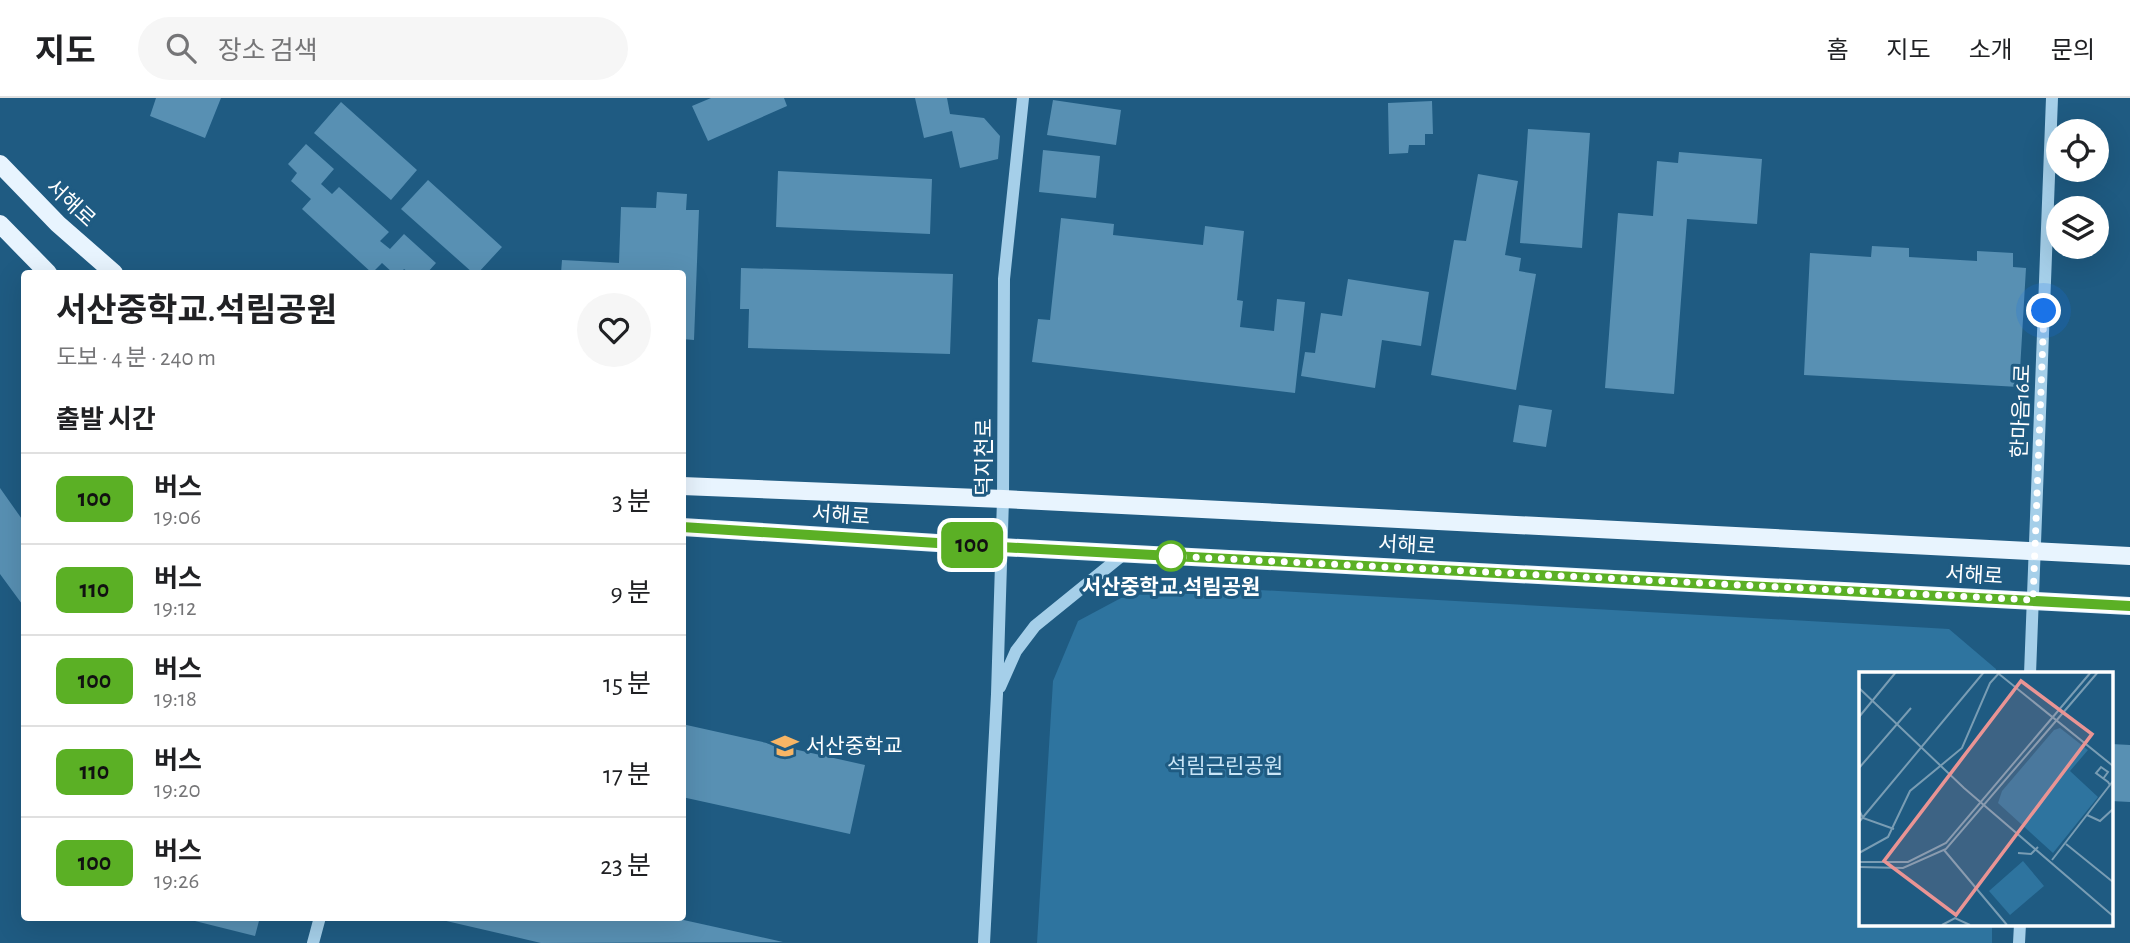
<!DOCTYPE html>
<html lang="ko">
<meta charset="utf-8">
<style>
:root{--surface:#fff;--page:#f6f6f6;--text:#202124;--muted:#757577;--line:#e0e0e0}
body{margin:0;font-family:"Alegreya Sans","Noto Sans KR",sans-serif;background:var(--page);color:var(--text);height:100vh;display:flex;flex-direction:column;font-size:26px;white-space:nowrap}
*{box-sizing:border-box;margin:0}
p{font-size:23px;color:var(--muted)}
.icon{flex:none;width:38px;height:38px;fill:none;stroke:currentColor;stroke-width:2;stroke-linecap:round;stroke-linejoin:round}
.map{position:relative;flex:1;overflow:hidden}
.drawer{position:absolute;left:21px;top:172px;width:665px;height:651px;display:flex;flex-direction:column;background:var(--surface);border-radius:7px;box-shadow:0 7px 28px #0002}
.drawer>*{flex:none}
.badge{padding:0 14px;border-radius:10px;font-size:24px;line-height:46px}
.buttons{position:absolute;left:2046px;top:21px;display:grid;gap:14px}
.buttons a{display:grid;place-items:center;width:63px;height:63px;border-radius:50%;background:var(--surface);box-shadow:0 7px 28px #0002;font-size:35px}
.you{position:absolute;width:35px;height:35px;margin:-18px;border:5px solid #fff;border-radius:50%;background:#1a73e8;box-shadow:0 0 0 10px #1a73e833}
.map>.badge{position:absolute;translate:-50% -50%;box-shadow:0 0 0 4px #fff}
h2{padding:0 35px;font-size:26px;line-height:63px}
.round{display:grid;place-items:center;flex:none;width:74px;height:74px;border-radius:37px;background:var(--page)}
.summary{display:flex;align-items:center;justify-content:space-between;height:119px;padding:0 35px}
h1{font-size:33px;font-weight:700;line-height:52px}
ul{padding:0;list-style:none}
li{display:flex;align-items:center;gap:21px;height:91px;padding:0 35px;border-top:2px solid var(--line)}
li div{flex:1}
li b{display:block;font-size:26px}
li em{font-style:normal}
li .badge{min-width:77px;font-weight:700;text-align:center}
header{display:flex;align-items:center;gap:42px;box-sizing:border-box;height:98px;padding:0 35px;background:var(--surface);border-bottom:2px solid var(--line)}
header strong{font-size:33px}
nav{display:flex;gap:38px;margin-inline-start:auto;font-size:24px}
.search{width:490px;height:63px;background:var(--page);display:flex;align-items:center;gap:18px;box-sizing:border-box;padding:0 24px;border-radius:38px;color:var(--muted);font-size:26px}
.map>svg:first-child{display:block}
</style>
<header>
<strong>지도</strong>
<div class="search"><svg class="icon" aria-label="search" viewBox="0 0 24 24"><circle cx="10" cy="10" r="6"/><path d="M15 15l6 6"/></svg>장소 검색</div>
<nav><a>홈</a><a>지도</a><a>소개</a><a>문의</a></nav>
</header>
<div class="map">
<svg width="2130" height="845" viewBox="0 0 2130 845">
<rect width="100%" height="100%" fill="#1f5b82"/>
<path fill="#2e749f" d="M1189,488L1949,531L1996,571V575L1860,576V826H1992V845H1037L1053,583L1078,523L1121,500Z"/>
<path fill="#5890b3" d="M156,0H221L205,40L150,18Z
M711,0H784L787,8L708,43L692,8Z
M915,0H947L950,16L984,20L1000,38L998,61L960,70L952,33L924,40Z
M1053,2L1121,12L1116,47L1047,37Z
M1432,3L1433,36H1425V47H1409L1408,55L1389,56L1388,5Z
M341,4L417,72L391,102L314,35Z
M1528,31L1590,35L1582,150L1520,145Z
M306,46L334,71L321,86L332,96L339,89L389,134L380,143L390,151L404,136L436,165L427,175H409L404,171L401,175H393L382,165L372,175L302,111L311,101L291,83L297,75L288,66Z
M1043,52L1100,58L1096,100L1039,94Z
M1679,54L1762,61L1757,126L1687,121L1674,296L1605,290L1618,115L1653,118L1657,63L1678,65Z
M778,73L932,81L930,136L776,129Z
M1478,76L1518,83L1505,157L1521,160L1519,173L1536,176L1516,292L1431,277L1454,142L1466,143Z
M428,82L502,149L478,175H473L401,111Z
M657,94L687,96L686,112H699L694,242L682,241V175H561L562,162L619,165L621,109L656,110Z
M1061,120L1114,126L1113,137L1203,147L1205,128L1244,133L1237,202L1243,203L1240,229L1274,233L1277,201L1305,204L1295,295L1032,264L1038,221L1050,222Z
M1872,148L1909,150V159L1977,163V153L2013,155V169L2026,170L2019,289L1804,277L1810,155L1871,159Z
M741,170L953,176L950,256L748,250L749,211H740Z
M1348,181L1429,194L1421,248L1382,242L1375,290L1301,278L1305,254L1315,255L1321,215L1342,218Z
M1519,307L1552,312L1546,349L1513,344Z
M0,390L24,424V504L22,506L0,476Z
M682,626L865,667L850,736L682,699Z
M2111,646L2130,647V704L2111,703Z
M179,819H260L255,838Z
M429,819H670L783,844L541,845Z"/>
<g fill="none" stroke-linecap="round" stroke-linejoin="round">
<path stroke="#a5cfe9" stroke-width="12" d="M2030,576L2052,0
M1000,589L1016,553L1035,528L1125,455
M313,845L320,819
M984,845L997,596L1003,401L1004,181L1023,0
M2019,845L2020,826"/>
<path stroke="#e8f4fe" stroke-width="18" d="M0,66L58,126L114,175
M0,126L48,175
M682,388L1003,401L2130,458
M682,429L1001,449L2130,508"/>
</g>
<g fill="none" stroke-linecap="round" stroke-linejoin="round">
<defs>
<path id="line" d="M682,429L1001,449L2130,508"/>
</defs>
<use href="#line" stroke="#fff" stroke-width="16"/>
<use href="#line" stroke="#5bb025" stroke-width="10"/>
<path stroke="#fff" stroke-width="7" stroke-dasharray="0 12.6" d="M1171,458L2033,502L2044,213"/>
</g>
<defs>
<symbol id="school-bare" viewBox="-9 -9 18 18"><path d="M0-5L7-2L0 1L-7-2ZM-4 1L0 2.5L4 1V4Q0 6-4 4Z" fill="#f7b565" stroke="#1f5b82" stroke-width="2.5" paint-order="stroke"/></symbol>
</defs>
<g fill-rule="evenodd">
<use href="#school-bare" x="766" y="629" width="38" height="38"/>
</g>
<circle fill="#fff" stroke="#5bb025" stroke-width="3.5" cx="1171" cy="458" r="14"/>
<g text-anchor="middle" stroke-width="6" stroke-linejoin="round" paint-order="stroke">
<g font-size="21" fill="#fff" stroke="#1f5b82">
<text transform="translate(71 105) rotate(43)" y="7">서해로</text>
<text transform="translate(2021 313) rotate(-88)" y="7">한마음16로</text>
<text transform="translate(984 359) rotate(-90)" y="7">덕지천로</text>
<text transform="translate(841 417) rotate(4)" y="7">서해로</text>
<text transform="translate(1407 447) rotate(3)" y="7">서해로</text>
<text transform="translate(1974 477) rotate(3)" y="7">서해로</text>
</g>
<g font-size="21" font-weight="bold" fill="#fff" stroke="#1f5b82">
<text x="1171" y="496">서산중학교.석림공원</text>
</g>
<g font-size="21" fill="#fff" stroke="#1f5b82" text-anchor="start">
<text x="806" y="655">서산중학교</text>
</g>
<g font-size="21" fill="#c9e5f7" stroke="#1f5b82">
<text x="1225" y="675">석림근린공원</text>
</g>
</g>
<g transform="translate(1859 574)">
<rect width="254" height="254" fill="#1f5b82"/>
<path d="M201,56L229,78L211,99L239,125L194,181L139,131L143,119L195,58ZM164,189L185,214L151,243L130,219Z" fill="#2e749f"/>
<path fill="none" stroke="#799db4" stroke-width="2" d="M140,2L254,94M0,16L105,116L254,244M0,45L37,0M0,96L52,36M244,107L249,100L242,95L237,101L249,110L251,113M0,138L4,146L35,157M228,143L241,149L254,137M0,150L125,0M207,172L254,210M85,178L148,253M0,181L29,165L51,119L103,76L131,11L141,0M159,181L172,182L179,175M193,188L254,109M0,190H49L87,171L232,0M0,195L44,196L87,177L239,0M83,253L96,246L111,253"/>
<path fill="#ea9494" fill-opacity="0.15" stroke="#ea9494" stroke-width="3.5" d="M162,9L233,62L97,243L25,189Z"/>
<rect width="254" height="254" fill="none" stroke="#fff" stroke-width="3.5"/>
</g>
</svg>
<div class="buttons">
<a><svg class="icon" aria-label="locate" viewBox="0 0 24 24"><circle cx="12" cy="12" r="6"/><path d="M12 2v4M12 18v4M2 12h4M18 12h4"/></svg></a>
<a><svg class="icon" aria-label="layers" viewBox="0 0 24 24"><path d="M12 4l9 5-9 5-9-5zM3 14l9 5 9-5"/></svg></a>
</div>
<div class="you" style="left:2044px;top:213px"></div>
<b class="badge" style="left:972px;top:447px;background:#5bb025;color:#111">100</b>
<section class="drawer">
<div class="summary"><div><h1>서산중학교.석림공원</h1><p>도보 · 4 분 · 240 m</p></div><a class="round"><svg class="icon" aria-label="heart" viewBox="0 0 24 24"><path d="M12 20l-8-8c-3-5 5-10 8-4 3-6 11-1 8 4z"/></svg></a></div>
<h2>출발 시간</h2>
<ul>
<li><span class="badge" style="background:#5bb025;color:#111">100</span><div><b>버스</b><p>19:06</p></div><em>3 분</em></li>
<li><span class="badge" style="background:#5bb025;color:#111">110</span><div><b>버스</b><p>19:12</p></div><em>9 분</em></li>
<li><span class="badge" style="background:#5bb025;color:#111">100</span><div><b>버스</b><p>19:18</p></div><em>15 분</em></li>
<li><span class="badge" style="background:#5bb025;color:#111">110</span><div><b>버스</b><p>19:20</p></div><em>17 분</em></li>
<li><span class="badge" style="background:#5bb025;color:#111">100</span><div><b>버스</b><p>19:26</p></div><em>23 분</em></li>
</ul>
</section>
</div>
